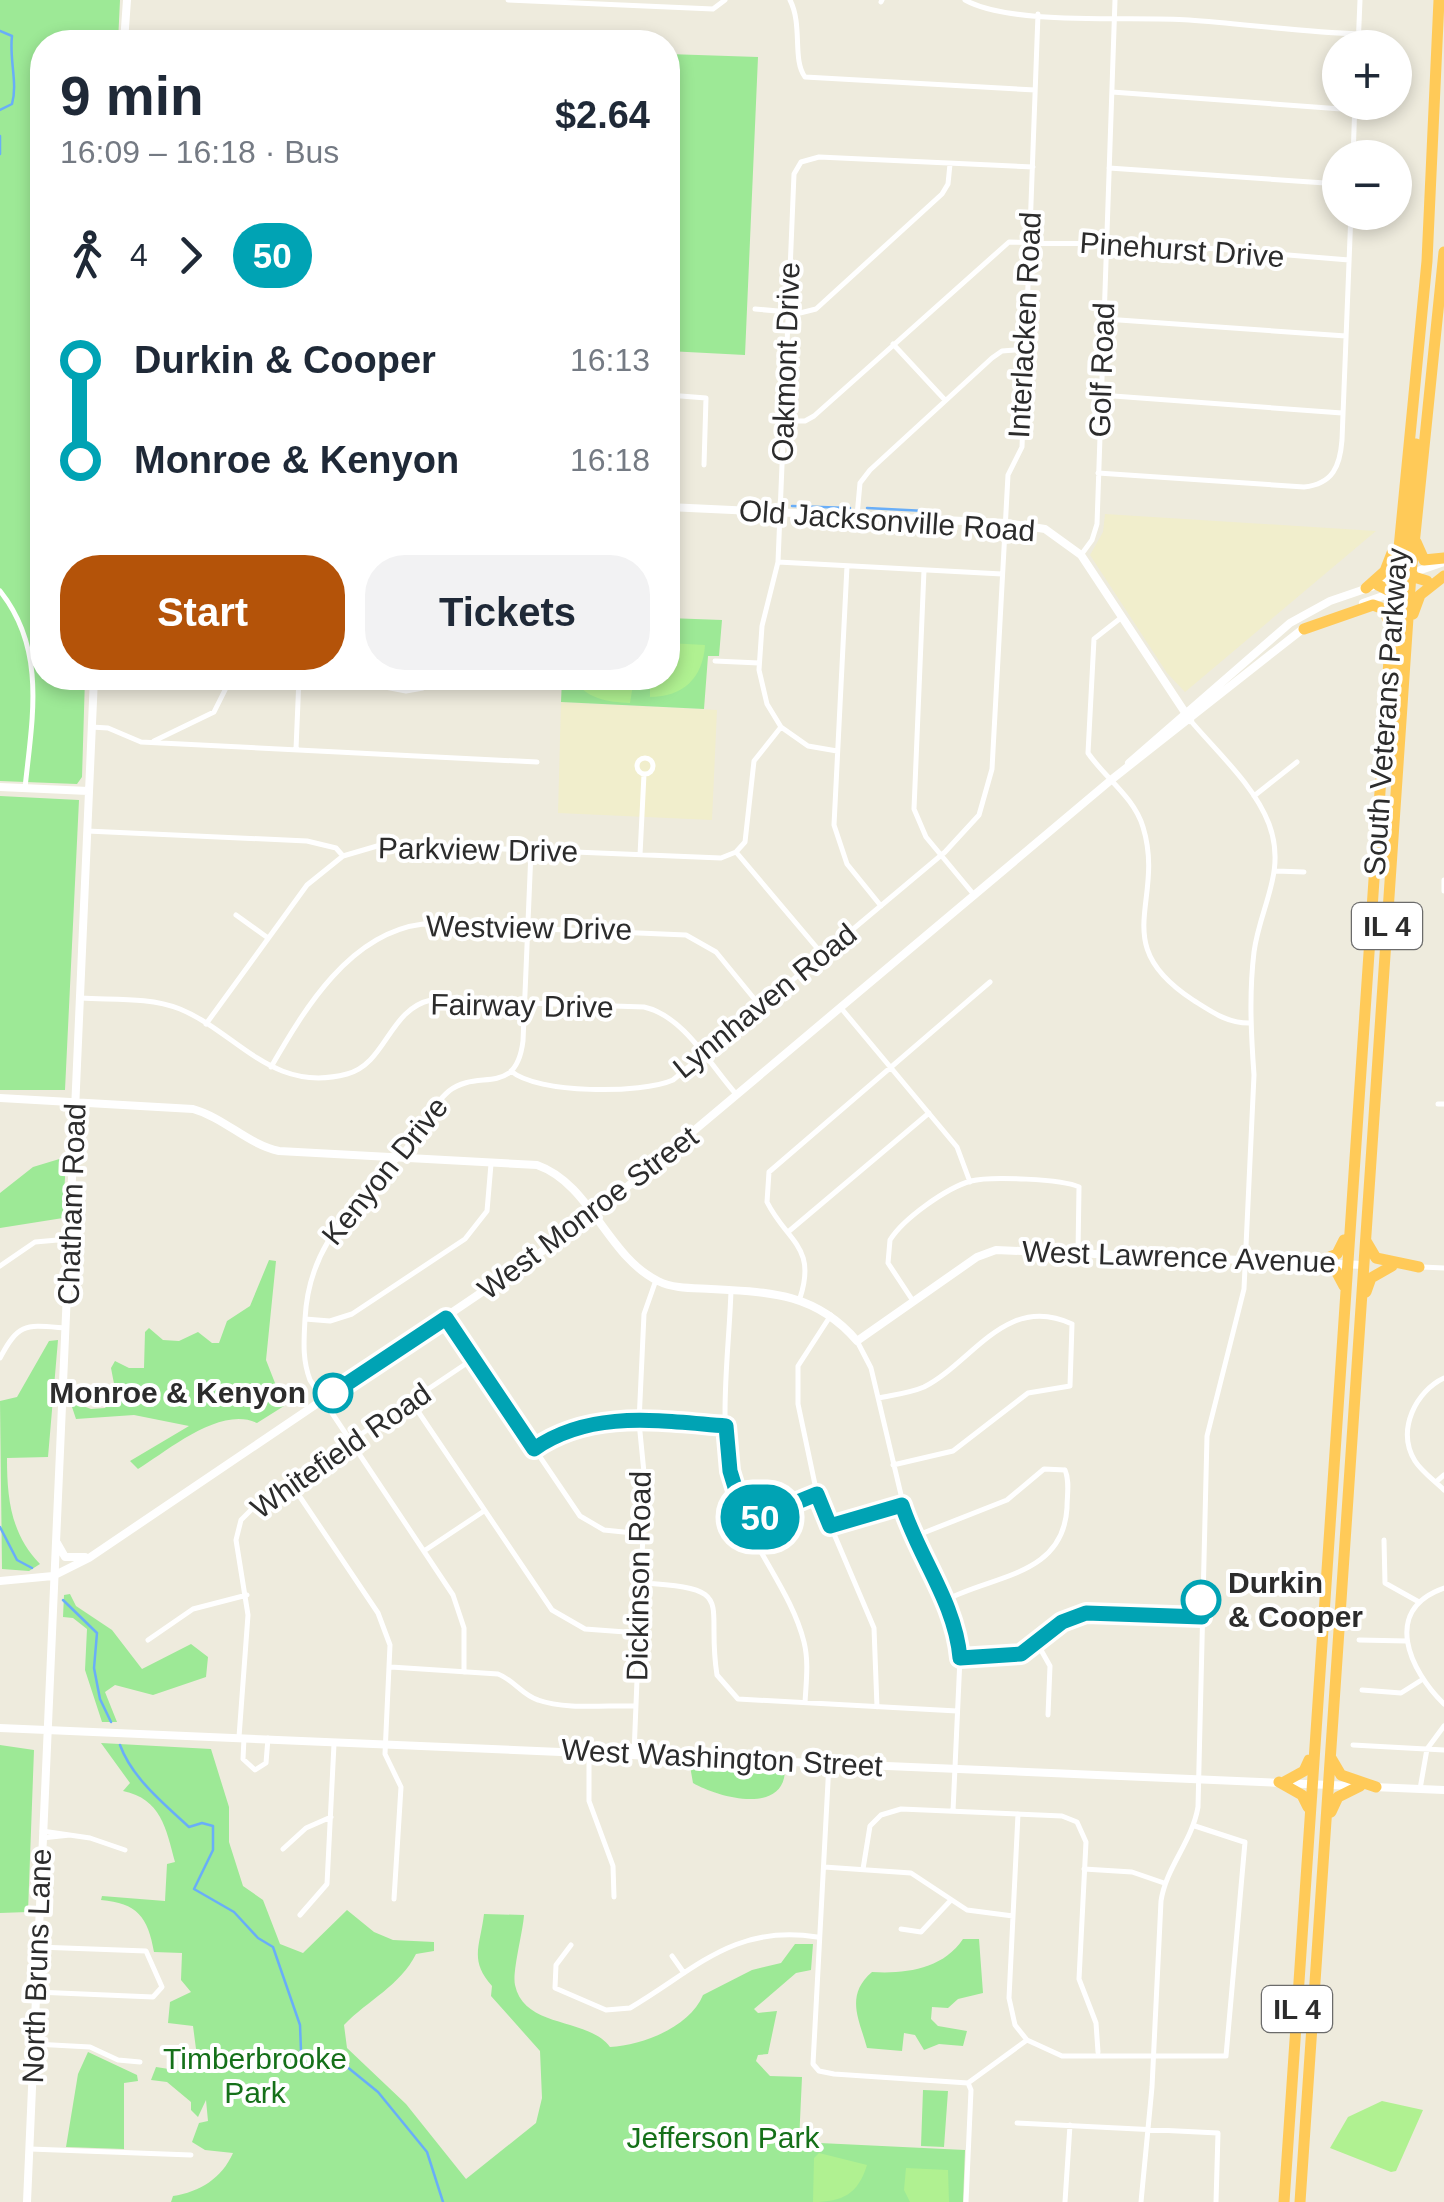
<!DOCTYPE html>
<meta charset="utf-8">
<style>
:root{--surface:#fff;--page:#f2f2f3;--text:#1f2937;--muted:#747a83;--accent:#b45309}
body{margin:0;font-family:Helvetica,sans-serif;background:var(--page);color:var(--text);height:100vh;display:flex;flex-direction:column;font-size:38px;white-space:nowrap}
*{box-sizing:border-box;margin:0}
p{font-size:32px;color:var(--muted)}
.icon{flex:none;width:55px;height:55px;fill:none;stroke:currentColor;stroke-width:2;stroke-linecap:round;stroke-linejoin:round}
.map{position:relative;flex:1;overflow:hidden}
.panel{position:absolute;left:30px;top:30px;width:650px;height:660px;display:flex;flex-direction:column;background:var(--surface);border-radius:40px;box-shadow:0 5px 15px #0003}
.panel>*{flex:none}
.badge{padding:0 20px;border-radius:32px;font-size:35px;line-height:65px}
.controls{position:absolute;left:1322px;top:30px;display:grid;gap:20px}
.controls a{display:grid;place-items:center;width:90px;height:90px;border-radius:50%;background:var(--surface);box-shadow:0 5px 15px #0003;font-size:50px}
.map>.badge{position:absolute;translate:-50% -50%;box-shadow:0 0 0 5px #fff}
.legs{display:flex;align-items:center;gap:15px;height:110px;padding:0 30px;font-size:32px}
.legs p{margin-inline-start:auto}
.headline{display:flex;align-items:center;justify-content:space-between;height:170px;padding:0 30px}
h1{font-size:55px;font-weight:700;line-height:75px}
.action{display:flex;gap:20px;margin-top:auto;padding:20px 30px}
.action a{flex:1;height:115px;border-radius:40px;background:var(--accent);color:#fff;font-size:40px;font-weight:700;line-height:115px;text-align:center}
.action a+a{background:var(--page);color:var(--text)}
ul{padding:0 30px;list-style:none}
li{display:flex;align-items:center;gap:35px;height:100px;font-size:38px}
li i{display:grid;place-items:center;width:15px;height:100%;margin:0 12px;background:currentColor}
li i::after{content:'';width:25px;height:25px;margin:-12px;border:8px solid;border-radius:50%;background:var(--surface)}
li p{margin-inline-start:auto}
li:first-child i{background:linear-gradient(#0000 50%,currentColor 0)}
li:last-child i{background:linear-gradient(currentColor 50%,#0000 0)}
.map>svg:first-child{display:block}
</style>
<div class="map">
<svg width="1444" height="2202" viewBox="0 0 1444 2202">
<rect width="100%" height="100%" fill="#eeebdd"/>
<path fill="#f1eecc" d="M1105,514L1376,531L1185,692L1167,673L1090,555L1103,532Z
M561,702L717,710L712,820L558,813Z"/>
<path fill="#9de996" d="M0,0H120L118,42H42V678H85L82,777L77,784L0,781Z
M668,54L758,57L745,355L668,351Z
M668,618L722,620L719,656H708L704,709L561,702L562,678H668Z
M0,796L79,800L65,1090H0Z
M66,1157L63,1218L0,1228V1193L33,1167Z
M269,1260L276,1261L266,1360L284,1406L257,1423C221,1405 167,1451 138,1469L130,1461L189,1426L134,1415L76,1419L70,1401L91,1409L105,1408L116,1394L111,1368L115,1361L129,1368H144L145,1332L149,1328L163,1340L179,1341L198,1332L212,1343H219L227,1321L250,1306Z
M58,1340L48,1457L7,1458C7,1499 11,1534 40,1564L29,1571L2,1569L0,1401L17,1397L49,1341Z
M70,1594L76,1606L112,1630L142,1669L191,1644L208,1657L206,1677L153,1695L115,1685L105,1692L117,1722H102L85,1670L87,1629L73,1618L63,1617L64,1595Z
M101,1743L211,1749L229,1807V1842L243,1886L263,1900L280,1944L303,1953L347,1910L374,1932L393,1940L434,1942V1951L416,1954C400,1986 368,2000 344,2025L347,2048L406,2104L466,2179L536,2123L542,2098L540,2051L491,1996L492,1986C469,1960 480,1947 484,1914L524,1915C523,1932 512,1972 515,1985C524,2029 588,2017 610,2047C643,2045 690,2027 703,1995L752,1970L781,1963L795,1944H813L811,1970L796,1973L754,2009L758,2013L777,2011L768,2054L758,2055L756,2061L770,2076L802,2077L799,2142L965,2150L963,2202H171L173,2196C200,2192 222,2178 233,2153L205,2150L192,2142L199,2123L208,2121L206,2100L198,2117L191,2110V2102L167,2082L151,2080L156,2067L188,2072L198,2064L193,2026L168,2023L170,2002L191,1992L181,1980L182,1953L154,1952C148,1917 137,1903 101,1900L102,1896L165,1901L167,1864L175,1862C166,1828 161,1799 123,1791L130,1783Z
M0,1745L34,1750L28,1912L0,1913Z
M690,1766L785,1770C784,1816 717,1797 693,1783Z
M963,1939H979L983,1993L958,1999L948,2008L932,2007L931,2019L938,2026L967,2031L963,2046L939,2044L924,2050L915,2035L904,2033L902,2051L867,2048C860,2021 844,1996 872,1972C906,1974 943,1969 963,1939Z
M88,2052L137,2075L138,2081L124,2083V2149L66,2147L78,2074Z
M923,2090L948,2091L944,2147L921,2146Z"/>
<path fill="#b0f191" d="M668,643L705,645C703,678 683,697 650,697V678H668Z
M574,678H634L630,703C608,702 585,699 574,678Z
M1382,2101L1423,2110L1396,2171L1391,2172L1330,2148L1348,2117Z
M819,2153L867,2165C858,2194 843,2202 813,2202L814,2158Z
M906,2168L948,2170L949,2202H910L904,2190Z"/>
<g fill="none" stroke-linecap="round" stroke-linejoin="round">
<path stroke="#69aef8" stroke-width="2.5" d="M0,31L12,36C9,59 18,83 12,104L0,110
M0,136V154
M792,506L850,508
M867,508L926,511
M0,1527L17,1560L32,1568
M63,1600L97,1633L94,1668L100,1699L111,1722
M120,1745C132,1778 164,1804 189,1827L202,1823L213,1826V1850L194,1889L234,1912L258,1938L273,1947L300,2025L301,2051L346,2066L378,2092L427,2152L443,2202"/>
<path stroke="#fff" stroke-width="5" d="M508,0L713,9L725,0
M790,0C803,25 792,60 805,77L1035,90
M965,0C1012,26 1132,16 1189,20C1245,24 1302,32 1359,34
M881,2L882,0
M124,42L214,34L225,42
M1358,48L1360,0
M1112,92L1355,110
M1353,158L1355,102
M1109,168L1340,184
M755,309L800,313L816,309L942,194L948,184L950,164
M1105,319L1346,336
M893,344L945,400
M668,395L706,398
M1100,395L1342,413
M783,421H805L814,416L1009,242L1168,245L1349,260
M704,465L706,398
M1098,473L1304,487C1333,484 1340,466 1342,440L1351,212
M857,516L860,483L870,470L992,358L1002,351L1026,349
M1081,555L1092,540L1097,524L1115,0
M778,562L1002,574
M847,566L834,825L847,864L881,906
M924,570L914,809L926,837L975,896
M0,591C47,650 32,719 25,788
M1122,617L1094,639L1088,753C1105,778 1134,797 1143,827C1166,902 1106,943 1193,1000C1212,1012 1227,1023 1249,1023
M715,661L759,663
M378,678L385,687L406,691L423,688L431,678
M91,727L108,728L141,742L537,762
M154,741L214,712L231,678
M296,749L299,678
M837,751L808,746L781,727L767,704L759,670L762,626L778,562L794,174L801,162L819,157L1033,167
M637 766a8 8 0 1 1 16 0a8 8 0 1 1-16 0Z
M1254,796L1297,762
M87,831L307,841L336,848L343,856L384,844L721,858L736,852L745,842L754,761L781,727
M736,852L823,955
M640,855L644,774
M1276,871L1304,872
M1444,880V891
M236,915L268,938
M81,998C114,1000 149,997 180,1009C238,1033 272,1094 347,1074C386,1064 389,1009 431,1000L644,1007C684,1016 710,1065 736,1094
M841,1008L957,1147L970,1182
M206,1024L307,885L343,856
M271,1067C305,1008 350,933 423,924L686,935L716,952L761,1007
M511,1071C537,1094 642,1094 673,1080L945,852L979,815L992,769L1008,475L1022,447L1038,14
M1438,1104H1444
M788,1232L929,1113
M1078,1253L1079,1187
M0,1266L35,1242L69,1239
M1422,1267L1444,1268
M731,1290C729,1357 716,1431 736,1496C751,1548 791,1590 804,1642C809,1662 806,1683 805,1703
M800,1298C817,1246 787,1242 767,1202L769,1172L990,982
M913,1301L888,1263L890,1240C903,1219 946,1188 971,1181C990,1176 1063,1179 1079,1187
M831,1315L798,1366V1404L817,1494L874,1628L877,1707
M446,1318L580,1516L604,1530L643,1534
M305,1319L330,1321L352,1314L465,1239L487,1211L491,1164
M857,1341L871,1368L907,1520L957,1627L960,1658L953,1811
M0,1358C19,1322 26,1325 65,1328
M1444,1378C1416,1391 1396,1430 1415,1461C1422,1472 1435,1481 1444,1490
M1070,1386L1072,1324
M879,1398C893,1395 910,1393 924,1387C973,1362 1006,1293 1072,1324
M411,1401L552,1610L585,1629L639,1633
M534,1449C592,1409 658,1423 724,1425
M893,1465L953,1451L1028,1393L1070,1386
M290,1482L378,1613L390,1645L385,1754L401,1787L394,1899
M1436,1482L1444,1475
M746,1523L817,1494
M830,1526L902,1505
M913,1537L1007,1500L1044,1469L1065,1470
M1384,1540L1385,1583L1419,1602
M424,1551L484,1511
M641,1583C740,1588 705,1601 717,1675L738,1699L957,1711
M1444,1588C1381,1610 1410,1671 1444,1704
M946,1600C993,1575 1063,1576 1067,1508C1067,1495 1070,1481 1065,1470
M148,1640L193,1609L247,1595
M1359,1640L1407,1641
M1037,1643L1050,1666L1048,1715
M960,1658L1021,1654L1062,1622L1086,1613L1202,1617
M391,1667L498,1674C514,1680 522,1695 538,1700C566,1710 606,1705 636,1706
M464,1672V1628L453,1595L310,1380C302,1359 304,1340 305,1319C309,1241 355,1208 403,1152C419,1134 430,1107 449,1091C478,1068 516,1098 523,1041L531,851
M1362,1690L1401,1693L1420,1681
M239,1737L248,1615L236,1540L241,1520L257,1504L473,1359
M244,1738L243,1759L255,1770L266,1763L268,1738
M1353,1745L1444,1750
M634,1754L645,1483L639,1422L644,1314L656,1280
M589,1755V1801L613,1866L614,1897
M829,1763L813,2064L819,2071L834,2074L968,2083
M1420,1789L1427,1749L1444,1726
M1195,1826L1244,1842
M42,1831L90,1838L125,1850
M42,1838L70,1835
M283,1849L306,1828L331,1817
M824,1867L911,1873L967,1910L1013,1916
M863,1869L870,1826L881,1815L901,1809L1062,1816L1077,1822L1086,1842L1079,1979L1096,2023L1098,2052
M1084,1869L1132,1872L1164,1883
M300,1915L327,1884L334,1744
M901,1929L921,1932L951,1900
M571,1945L556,1965L555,1988L606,2010L630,2008C696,1969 734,1924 817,1937
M672,1956L684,1973
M36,1992L153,1997L162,1987L146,1951L38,1947
M1027,2040L1062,2056H1226
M34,2044L90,2047L118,2060L140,2062
M1226,2056L1245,1842
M968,2083L1027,2040L1015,2025L1009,1998L1018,1814
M1017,2123L1218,2133
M30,2149L191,2155
M966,2202L971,2090L968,2083
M1065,2202L1070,2125
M1141,2202L1152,2087L1161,1901C1166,1867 1192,1842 1198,1807L1207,1436L1244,1289L1254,1075C1251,1033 1249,994 1254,952C1260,906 1287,872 1269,824C1254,785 1217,752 1190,720
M1216,2202L1218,2133"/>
<path stroke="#fff" stroke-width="8" d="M124,42L127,0
M668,507L1006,523L1045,529L1081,555L1190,720
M1363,603L1411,586
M1129,763L1290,623L1330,601L1444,562
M0,787L88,791
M0,1098L193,1109C225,1118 247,1144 279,1151L537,1165C591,1184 607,1256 658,1281C674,1289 693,1288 711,1289C770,1292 816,1293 857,1341L977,1257L996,1250L1364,1265
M57,1543L65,1557H85
M0,1581L53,1576L89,1558L584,1223L1111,780L1304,628
M0,1728L1354,1786
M1373,1787L1444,1790
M27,2202L94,678"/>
<path stroke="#ffca58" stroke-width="11" d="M1416,444L1405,561L1414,577L1427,581
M1416,542L1424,560L1444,558
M1378,585L1396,594L1400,606L1392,739
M1366,588L1385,571L1392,553
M1413,614L1420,595L1444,576
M1304,629L1373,605L1384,609L1389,623
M1366,1241L1376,1258L1419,1267
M1314,1263L1337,1254L1344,1240
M1314,1263L1336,1271L1344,1286
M1366,1292L1371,1278L1392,1266
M1331,1758L1341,1775L1376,1787
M1279,1782L1302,1795L1308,1807
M1284,1782L1304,1771L1309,1760
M1331,1812L1338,1797L1360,1786
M1284,2202L1391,630L1427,261L1439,0
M1300,2202L1411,574L1444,252"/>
</g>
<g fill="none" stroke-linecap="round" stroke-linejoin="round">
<defs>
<path id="line-1" d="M333,1393L446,1318L534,1449C591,1409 660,1421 726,1426L730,1471L746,1523L817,1494L830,1526L902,1505C919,1558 955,1602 960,1658L1021,1654L1062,1622L1086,1613L1202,1617L1201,1600"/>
</defs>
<use href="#line-1" stroke="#fff" stroke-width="22"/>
<use href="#line-1" stroke="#00a3b4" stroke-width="15"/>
</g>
<g fill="#fff" stroke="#00a3b4" stroke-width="5">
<circle cx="333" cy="1393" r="18"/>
<circle cx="1201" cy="1600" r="18"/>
</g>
<g text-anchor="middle" stroke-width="8" stroke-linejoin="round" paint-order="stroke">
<g fill="#fff" stroke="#6b6b6b" stroke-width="2.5">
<rect x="1352" y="903" width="70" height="46" rx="8"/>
<rect x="1262" y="1986" width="70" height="46" rx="8"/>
</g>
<g font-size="28" font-weight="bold" fill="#2c2c2c">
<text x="1387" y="936">IL 4</text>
<text x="1297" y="2019">IL 4</text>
</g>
<g font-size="30" fill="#2c2c2c" stroke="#fff">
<text transform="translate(1182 250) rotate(4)" y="10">Pinehurst Drive</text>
<text transform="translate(1025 325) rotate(-87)" y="10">Interlacken Road</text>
<text transform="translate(786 362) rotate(-88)" y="10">Oakmont Drive</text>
<text transform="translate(1102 370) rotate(-88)" y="10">Golf Road</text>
<text transform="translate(887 521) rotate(4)" y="10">Old Jacksonville Road</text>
<text transform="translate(1386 712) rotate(-86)" y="10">South Veterans Parkway</text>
<text transform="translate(478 850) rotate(1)" y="10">Parkview Drive</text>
<text transform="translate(529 928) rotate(1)" y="10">Westview Drive</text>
<text transform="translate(765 1001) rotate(-39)" y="10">Lynnhaven Road</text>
<text transform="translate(522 1006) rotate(1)" y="10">Fairway Drive</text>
<text transform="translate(385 1171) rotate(-51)" y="10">Kenyon Drive</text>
<text transform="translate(72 1204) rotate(-88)" y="10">Chatham Road</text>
<text transform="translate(588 1213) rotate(-37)" y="10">West Monroe Street</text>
<text transform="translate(1179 1257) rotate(2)" y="10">West Lawrence Avenue</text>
<text transform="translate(341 1451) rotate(-35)" y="10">Whitefield Road</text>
<text transform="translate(639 1576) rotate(-89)" y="10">Dickinson Road</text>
<text transform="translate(722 1758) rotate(3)" y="10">West Washington Street</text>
<text transform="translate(37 1966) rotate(-88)" y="10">North Bruns Lane</text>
</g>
<g font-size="30" font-weight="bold" fill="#2c2c2c" stroke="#fff" text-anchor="end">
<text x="306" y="1403">Monroe &amp; Kenyon</text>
<text x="1228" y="1593" text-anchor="start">Durkin<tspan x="1228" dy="34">&amp; Cooper</tspan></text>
</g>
<g font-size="30" fill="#157019" stroke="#fff">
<text x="255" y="2069">Timberbrooke<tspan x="255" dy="34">Park</tspan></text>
<text x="723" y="2148">Jefferson Park</text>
</g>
</g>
</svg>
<div class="controls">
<a>+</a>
<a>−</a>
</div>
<b class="badge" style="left:760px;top:1517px;background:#00a3b4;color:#fff">50</b>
<section class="panel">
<div class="headline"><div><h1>9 min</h1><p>16:09 – 16:18 · Bus</p></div><b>$2.64</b></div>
<div class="legs"><svg class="icon" aria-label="walk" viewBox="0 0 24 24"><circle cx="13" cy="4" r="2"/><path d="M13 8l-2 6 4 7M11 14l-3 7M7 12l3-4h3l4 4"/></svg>4<svg class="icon" aria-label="forward" viewBox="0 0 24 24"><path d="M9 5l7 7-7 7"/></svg><b class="badge" style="background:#00a3b4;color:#fff">50</b></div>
<ul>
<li><i style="color:#00a3b4"></i><b>Durkin &amp; Cooper</b><p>16:13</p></li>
<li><i style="color:#00a3b4"></i><b>Monroe &amp; Kenyon</b><p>16:18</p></li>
</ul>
<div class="action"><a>Start</a><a>Tickets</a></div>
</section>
</div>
